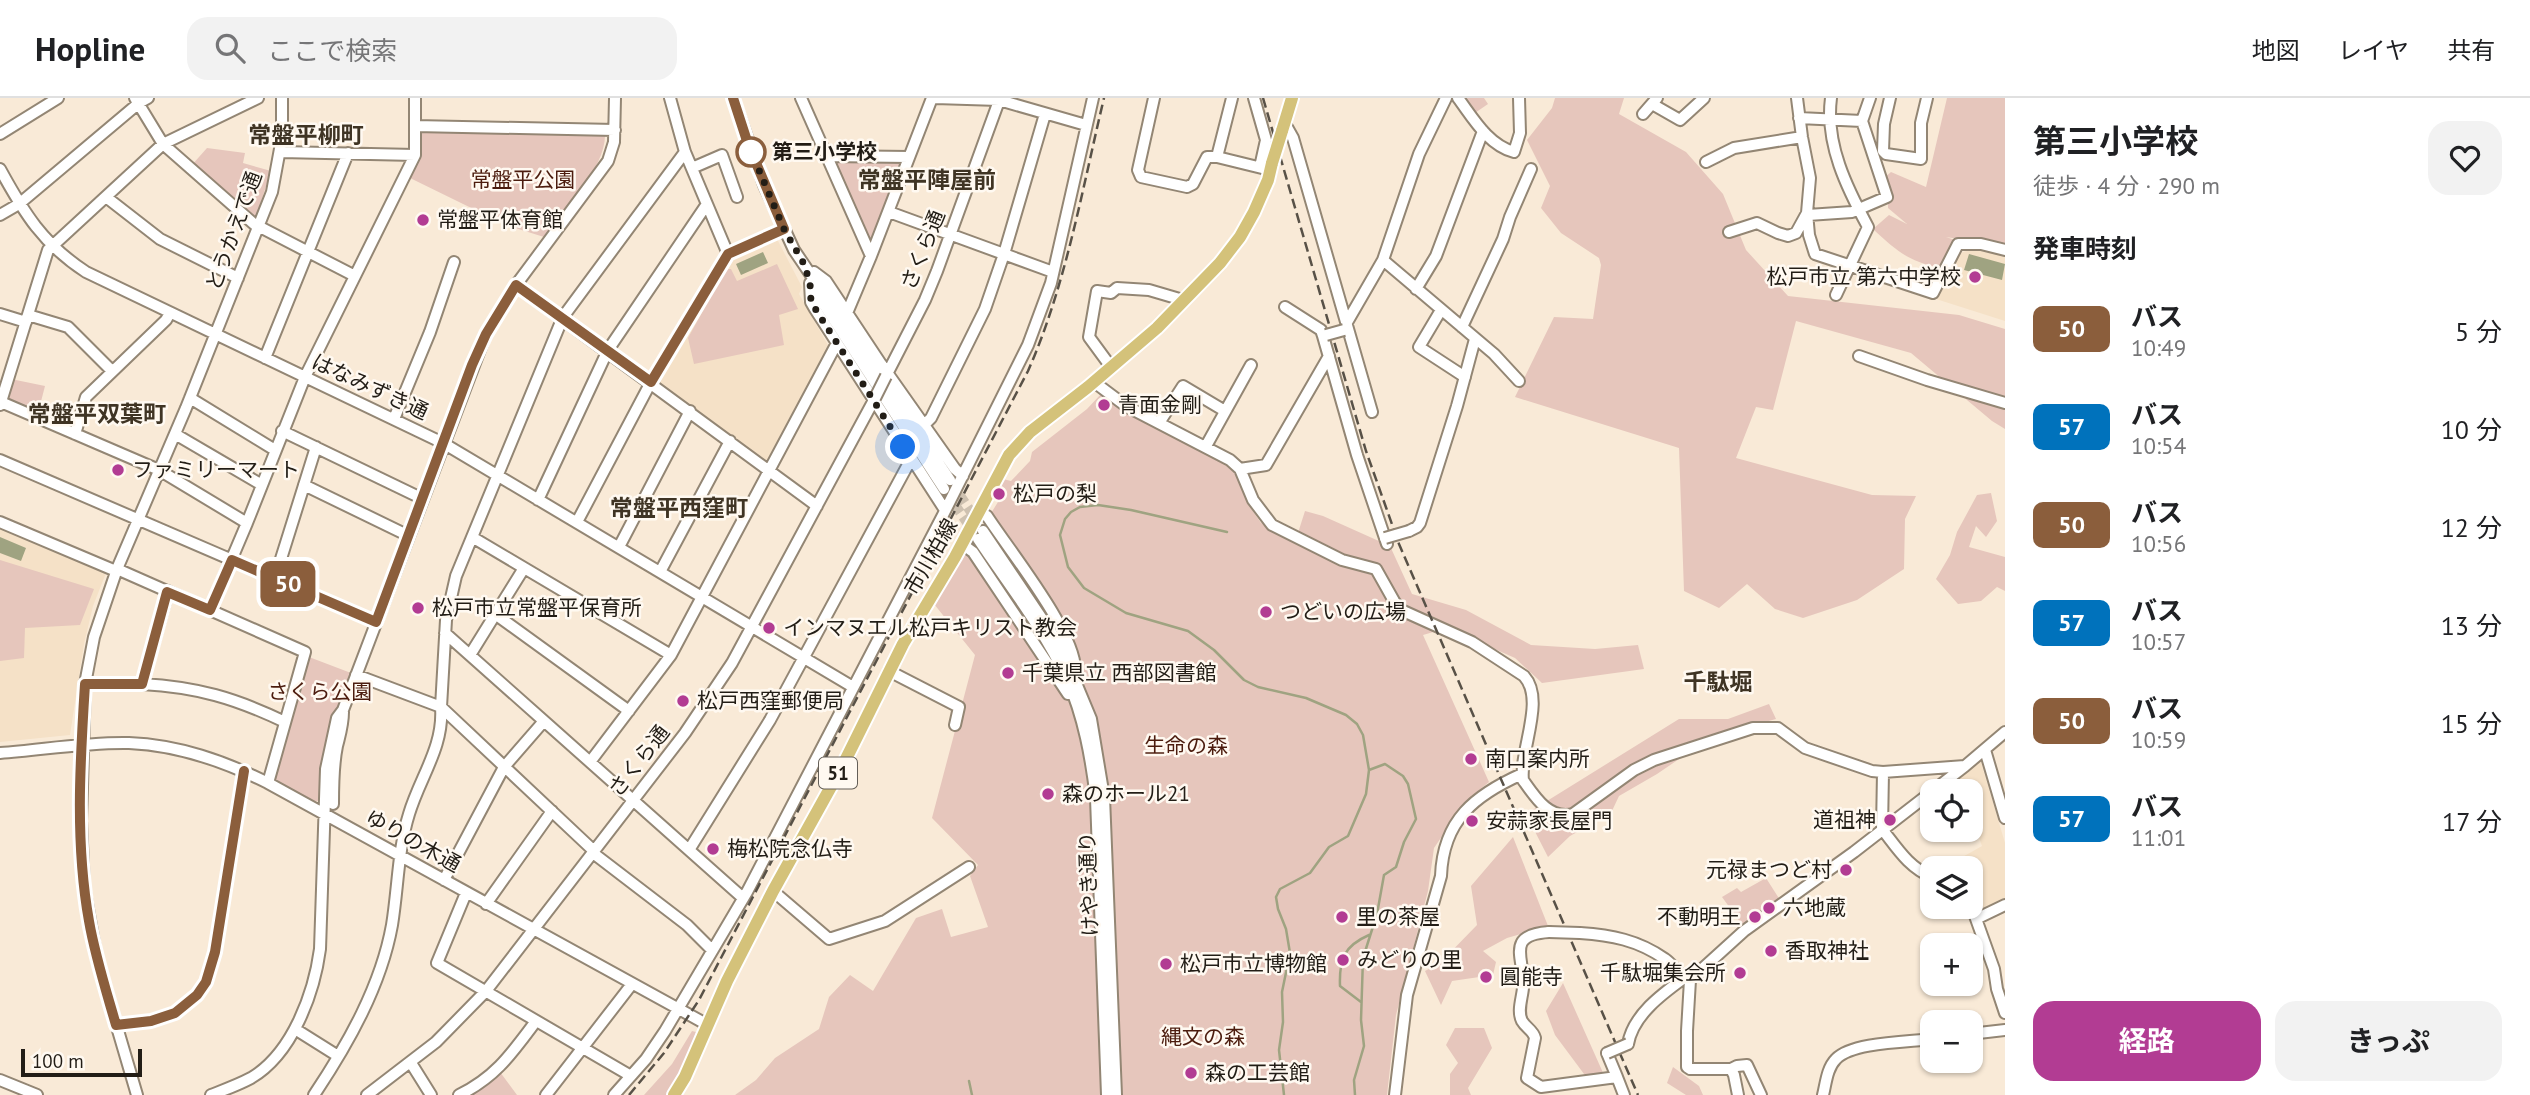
<!DOCTYPE html>
<html lang="ja">
<meta charset="utf-8">
<style>
:root{--surface:#fff;--page:#f2f2f2;--text:#202124;--muted:#757577;--line:#e0e0e0;--accent:#b23c93}
body{margin:0;font-family:"PT Sans","Noto Sans JP",sans-serif;background:var(--page);color:var(--text);height:100vh;display:flex;flex-direction:column;font-size:26px;white-space:nowrap}
*{box-sizing:border-box;margin:0}
p{font-size:23px;color:var(--muted)}
.icon{flex:none;width:38px;height:38px;fill:none;stroke:currentColor;stroke-width:2;stroke-linecap:round;stroke-linejoin:round}
.map{position:relative;flex:1;overflow:hidden}
.drawer{display:flex;flex-direction:column;background:var(--surface);width:525px}
.drawer>*{flex:none}
.badge{padding:0 14px;border-radius:10px;font-size:24px;line-height:46px}
.tools{position:absolute;left:1920px;top:681px;display:grid;gap:14px}
.tools a{display:grid;place-items:center;width:63px;height:63px;border-radius:14px;background:var(--surface);box-shadow:0 2px 5px #0004;font-size:35px}
.scale{position:absolute;left:21px;bottom:18px;width:121px;box-sizing:border-box;padding-left:7px;border:4px solid #221d16;border-top:0;font-size:19px;line-height:24px;white-space:nowrap;color:#221d16;-webkit-text-stroke:5px #fff9f1;paint-order:stroke}
.you{position:absolute;width:35px;height:35px;margin:-18px;border:5px solid #fff;border-radius:50%;background:#1a73e8;box-shadow:0 0 0 10px #1a73e833}
.map>.badge{position:absolute;translate:-50% -50%;box-shadow:0 0 0 4px #fff}
h2{padding:0 28px;font-size:26px;line-height:63px}
.round{display:grid;place-items:center;flex:none;width:74px;height:74px;border-radius:21px;background:var(--page)}
.head{display:flex;align-items:center;justify-content:space-between;height:119px;padding:0 28px}
h1{font-size:33px;font-weight:700;line-height:52px}
.cta{display:flex;gap:14px;margin-top:auto;padding:14px 28px}
.cta a{flex:1;height:80px;border-radius:21px;background:var(--accent);color:#fff;font-size:28px;font-weight:700;line-height:80px;text-align:center}
.cta a+a{background:var(--page);color:var(--text)}
ul{padding:0;list-style:none}
li{display:flex;align-items:center;gap:21px;height:98px;padding:0 28px}
li div{flex:1}
li b{display:block;font-size:26px}
li em{font-style:normal}
li .badge{min-width:77px;font-weight:700;text-align:center}
header{display:flex;align-items:center;gap:42px;box-sizing:border-box;height:98px;padding:0 35px;background:var(--surface);border-bottom:2px solid var(--line)}
header strong{font-size:33px}
nav{display:flex;gap:38px;margin-inline-start:auto;font-size:24px}
.search{width:490px;height:63px;background:var(--page);display:flex;align-items:center;gap:18px;box-sizing:border-box;padding:0 24px;border-radius:21px;color:var(--muted);font-size:26px}
main{display:flex;flex:1;min-height:0}
.map>svg:first-child{display:block}
</style>
<header>
<strong>Hopline</strong>
<div class="search"><svg class="icon" aria-label="search" viewBox="0 0 24 24"><circle cx="10" cy="10" r="6"/><path d="M15 15l6 6"/></svg>ここで検索</div>
<nav><a>地図</a><a>レイヤ</a><a>共有</a></nav>
</header>
<main>
<div class="map">
<svg width="2005" height="997" viewBox="0 0 2005 997">
<rect width="100%" height="100%" fill="#f9ead7"/>
<path fill="#f5e1c7" d="M776,139L802,189L799,196L829,249L772,363L766,364L659,285L657,281L726,164Z
M1973,151L2005,158V223L1936,201L1957,156Z
M0,429L106,475L93,508L84,546L70,637L0,644Z
M1980,661L2005,745V804L1988,811L1981,812L1971,797L1970,770H1943L1982,748L1971,717L1970,693H1962L1956,678Z"/>
<path fill="#e6c6bc" d="M1461,0H1484L1488,6L1472,17Z
M1555,0H1624L1619,16L1686,54L1723,96L1746,152L1788,198L1959,217L2005,231V331L1992,323L1911,255L1796,223L1773,312L1756,309L1736,360L1872,397L1916,398L1905,421L1904,471L1857,502L1803,520L1775,511L1747,486L1719,510L1684,493L1679,350L1515,299L1554,219L1593,221L1601,167L1599,160L1561,135L1541,110L1550,88L1527,42L1552,10Z
M1947,0H2005V148L1946,139L1955,142L1941,170C1907,163 1897,153 1873,131L1889,117L1907,126L1888,110V98L1884,80L1891,74L1926,89Z
M425,31L605,36C606,69 564,113 544,139L506,127L410,80L419,57L420,36Z
M207,50L245,55L243,65L271,73L256,119L252,121L191,68Z
M834,61L903,64L872,145H870Z
M777,166L798,211L779,217L784,247L694,266L688,240L726,171H731L737,183Z
M11,281L45,288L38,315L5,301Z
M1101,296L1182,344L1220,362L1236,376L1248,406L1261,425L1297,438L1305,413L1323,418L1390,448L1412,496L1466,512L1531,547L1595,551L1638,547L1644,571L1542,585L1515,560L1447,530L1423,537L1489,684L1466,703L1434,750L1428,793L1396,917L1387,997H735L756,982L775,960L819,931L829,899L850,877L873,893L916,820L942,811L951,839L988,829L970,778L978,767L932,720L975,557L934,506L998,404L999,380L1011,383L1030,363L1032,354L1087,311Z
M1991,395L1997,423L1986,439L1976,428L1969,449L2005,459V493L1997,489L1981,503L1958,506L1936,481L1950,457L1957,434L1977,397Z
M0,462L94,491L80,527L25,530L24,560L0,563Z
M309,559L351,575L328,638L321,670L319,702L315,704L274,681Z
M1769,606L1776,621L1713,638L1657,676L1619,698L1611,715L1570,738L1548,759L1526,716L1679,621H1728Z
M1513,739L1548,828L1507,840L1483,853L1496,864L1493,877L1452,883L1441,907L1425,873L1440,865L1477,827L1471,788Z
M1766,780L1780,802L1743,828L1722,799L1737,790L1741,794Z
M1563,885L1604,977L1587,980L1555,937L1546,913Z
M1455,930H1484L1492,950L1468,990L1471,997H1450V976L1458,965L1446,947Z
M692,933L696,934C689,957 680,977 668,997H644L672,966Z
M1673,969L1699,988L1703,997H1686L1667,985Z
M500,974L517,997H468Z"/>
<path fill="#9fa381" d="M763,154L768,165L741,177L736,166Z
M1969,156L2005,166L2002,182L1964,172Z
M0,439L26,450L21,463L0,455Z"/>
<g fill="none" stroke-linecap="round" stroke-linejoin="round">
<path stroke="#9fa381" stroke-width="2.5" d="M1227,434L1131,412L1098,407L1080,409L1071,414L1065,421L1060,437L1068,469L1084,490L1126,515L1188,533L1214,552L1244,582L1258,589L1306,600L1346,617L1357,626L1363,637L1369,672L1366,696L1348,738L1329,749L1310,775L1280,791L1276,799L1278,811L1286,831L1290,855L1282,894L1283,924L1279,952L1284,997
M1361,904L1340,888C1339,861 1344,848 1369,837
M969,983L972,997
M1355,997L1354,982L1364,948L1361,922L1363,860L1377,816L1384,777L1396,769L1404,744L1416,721L1408,686L1403,678L1385,666L1369,672"/>
<path stroke="#cec1b0" stroke-width="10" stroke-dasharray="10 5" stroke-linecap="butt" d="M951,384L979,426
M946,394L975,436"/>
<defs>
<path id="minor" d="M135,0L163,46L254,126L355,178
M670,0L685,54L728,156
M733,0L764,87L794,152L950,382
M801,0L871,158L932,0
M935,0L999,2L1086,27
M1154,0L1138,72L1141,79L1187,89L1193,86L1207,59H1217
M1232,0L1217,59L1270,72
M1254,0L1266,42L1260,69
M1458,0C1473,20 1488,47 1514,54L1520,35L1519,0
M1797,0L1802,39L1810,80L1807,115L1809,137L1815,156L1933,195L1958,146H1981L2005,152
M1831,0C1825,46 1847,90 1868,129L1836,197
M1890,0L1884,26L1883,53L1886,56L1921,61V25L1927,0
M1652,6L1680,22L1704,0
M1643,16L1657,0
M1799,20L1862,23L1870,0
M1284,24L1293,40L1372,314
M415,28L615,32
M0,36L58,0
M281,54L415,57
M826,58L909,59
M1706,64L1734,50L1802,39
M692,70L722,57L737,99
M0,71C24,115 43,146 86,174L443,345L853,589
M106,99L160,141L238,180
M889,114L1053,174
M0,117L19,106L139,5L148,0
M1808,117L1852,114L1887,99L1862,23
M1729,134L1757,125L1778,135L1788,138L1796,135L1807,115
M1383,162L1494,256L1519,283
M814,174L826,183L881,266L955,371L963,378
M810,185L811,204L815,211L945,412
M516,187L817,408
M814,191L944,391
M1416,191L1436,158L1483,33
M1285,209L1321,232L1323,238
M1441,212L1419,249L1465,279
M847,215L871,158
M0,216L26,224
M28,217L68,229L112,273
M1346,226L1383,162L1419,56L1446,0
M1462,229L1503,141L1510,119L1531,71
M1326,237L1323,238L1357,357L1387,446
M1859,258L1927,282L2005,305
M265,260L348,55
M1111,269L1089,239L1097,193L1111,195L1117,190L1149,192L1183,202
M886,278L925,202L937,173L1000,0
M1094,284L1126,308L1230,362L1240,371L1253,402L1272,427L1342,462L1376,471L1394,503L1401,512L1472,544L1524,578C1546,602 1519,653 1523,682C1535,699 1549,722 1573,716L1634,672L1654,662L1753,630H1778L1805,650L1872,673L1883,674L1882,731C1897,750 1909,770 1932,779
M190,300L275,352
M1,304L159,372L247,425
M0,307L48,152L163,46L258,0
M394,321L430,234L454,164
M1159,325L1183,288L1225,313
M924,327L931,320L985,211L1004,156L1045,16
M282,333L423,401
M75,336L86,299L166,222L170,215
M175,336L262,387
M1206,348L1251,267
M0,362L376,524
M1240,371L1266,367L1329,258
M304,387L409,438
M538,402L608,252L707,106
M979,414L987,418C1009,452 1077,536 1075,573
M0,424L116,473
M577,424L651,284L728,156L784,131
M983,433L1061,549L1091,621L1104,699L1116,997
M1409,433L1417,429L1420,425L1457,308L1475,241
M472,439L671,557
M978,441C1008,486 1044,531 1067,581C1084,619 1091,660 1096,700L1107,997
M962,446L973,454L1068,596
M619,449L690,313
M117,471L305,554L268,685
M660,474L730,343
M275,480L316,349
M210,512L247,425L305,279L415,57V0
M495,516L629,613
M470,557L524,470
M889,573L959,609L955,627
M356,577L441,609L594,753
M85,586H142L168,493
M142,586C197,589 235,600 285,624
M544,623L689,752
M1985,652L2005,720
M0,655C42,652 86,644 129,645C179,647 224,663 268,685L708,927
M590,664L671,557L837,245
M1883,674L1965,668L2005,634
M333,706C333,687 333,667 337,648C340,636 343,627 343,614
M593,755L687,827L711,851
M444,782L504,669L544,623L445,535
M773,793L829,841L885,823L969,769
M466,795L437,865L631,978
M743,800L689,752L770,622L911,361
M1970,804L1994,871L1997,891L2005,915
M486,806L552,713
M1978,820L2005,807
M1549,834C1503,837 1526,862 1523,890C1522,901 1517,913 1522,923C1526,930 1533,932 1535,940L1527,980L1541,989L1617,979L1607,955
M1580,835C1611,837 1638,842 1665,861C1674,867 1679,879 1690,882
M116,927L151,923L175,915L197,897L206,884L215,854L244,673
M295,931L338,958
M1970,936L2005,932
M1628,946C1633,917 1662,896 1684,880
M411,965L431,997
M1731,971L1737,968L1747,967L1761,997
M1617,979L1624,997
M0,982L37,997
M137,997L97,861L84,789L81,723L85,586L94,539L117,471L186,310L272,94L282,40V0
M211,997C224,992 238,987 251,980C292,956 314,896 320,851L326,671L337,620L343,612L486,236L516,187L608,63L614,44L615,0
M314,997C348,946 381,888 392,827C398,790 398,751 409,716C420,679 444,649 441,609L446,522L456,478L563,219L685,54
M367,997L436,944L486,893L685,635L732,565L875,300
M459,997C496,979 512,955 536,923
M546,997L632,886
M614,997L646,961L665,933L747,794L943,417L1028,247L1051,185L1093,0
M1395,997L1407,897L1441,778C1443,722 1475,697 1522,676
M1738,997L1734,977L1731,971H1690L1687,969V933L1690,882L1744,833L1854,754L1965,668
M1823,997C1826,985 1827,970 1836,961C1852,944 1908,944 1932,941"/>
<path id="major" d="M1282,33L1292,0
M674,997L685,979L727,883L773,793L843,667L903,546L955,459L1009,357L1030,334L1088,289L1157,230L1220,165L1240,139L1254,114L1268,82L1272,65"/>
</defs>
<use href="#minor" stroke="#938674" stroke-width="14"/>
<use href="#major" stroke="#fff" stroke-width="16"/>
<use href="#minor" stroke="#fff" stroke-width="10"/>
<use href="#major" stroke="#d4c27a" stroke-width="12"/>
<path stroke="#585147" stroke-width="2.5" stroke-dasharray="10 5" stroke-linecap="butt" d="M1263,0L1366,353L1399,446L1638,997
M629,997L664,955L699,902L1028,273C1066,187 1082,92 1104,0"/>
<defs>
<path id="minor-bridge" d="M1326,237L1344,232
M875,300L886,278
M1385,440L1409,433
M1549,834L1580,835
M1607,955L1628,946"/>
<path id="major-bridge" d="M1272,65L1282,33"/>
</defs>
<use href="#minor-bridge" stroke="#938674" stroke-width="14" stroke-linecap="butt"/>
<use href="#major-bridge" stroke="#fff" stroke-width="16" stroke-linecap="butt"/>
<use href="#minor-bridge" stroke="#fff" stroke-width="10"/>
<use href="#major-bridge" stroke="#d4c27a" stroke-width="12"/>
</g>
<g fill="none" stroke-linecap="round" stroke-linejoin="round">
<defs>
<path id="line" d="M244,673L215,854L206,884L197,897L175,915L151,923L116,927C106,892 95,858 89,823C75,745 80,664 85,586H142L167,494L210,512L232,462L376,524L472,267L486,236L516,187L651,284L728,156L784,131L748,46L733,0"/>
</defs>
<use href="#line" stroke="#fff" stroke-width="16"/>
<use href="#line" stroke="#8b5e3c" stroke-width="10"/>
<path stroke="#221d16" stroke-width="7" stroke-dasharray="0 12.6" d="M751,54L748,46L784,131L804,166L810,185L811,204L903,349"/>
</g>
<circle fill="#fff" stroke="#8b5e3c" stroke-width="3.5" cx="751" cy="54" r="14"/>
<g fill="#b23c93" stroke="#fff9f1" stroke-width="2.5">
<circle cx="423" cy="122" r="7"/>
<circle cx="1975" cy="179" r="7"/>
<circle cx="1104" cy="307" r="7"/>
<circle cx="118" cy="372" r="7"/>
<circle cx="999" cy="396" r="7"/>
<circle cx="418" cy="510" r="7"/>
<circle cx="1266" cy="514" r="7"/>
<circle cx="769" cy="530" r="7"/>
<circle cx="1008" cy="575" r="7"/>
<circle cx="683" cy="603" r="7"/>
<circle cx="1471" cy="661" r="7"/>
<circle cx="1048" cy="696" r="7"/>
<circle cx="1890" cy="722" r="7"/>
<circle cx="1472" cy="723" r="7"/>
<circle cx="713" cy="751" r="7"/>
<circle cx="1846" cy="772" r="7"/>
<circle cx="1769" cy="810" r="7"/>
<circle cx="1342" cy="819" r="7"/>
<circle cx="1755" cy="819" r="7"/>
<circle cx="1771" cy="853" r="7"/>
<circle cx="1343" cy="862" r="7"/>
<circle cx="1166" cy="866" r="7"/>
<circle cx="1740" cy="875" r="7"/>
<circle cx="1486" cy="879" r="7"/>
<circle cx="1191" cy="975" r="7"/>
</g>
<g text-anchor="middle" stroke-width="5" stroke-linejoin="round" paint-order="stroke">
<rect fill="#fff9f1" stroke="#645f58" stroke-width="2" x="819" y="659.5" width="38" height="31" rx="5"/>
<g font-size="19" font-weight="bold" fill="#221d16">
<text x="838" y="682">51</text>
</g>
<g font-size="21" font-weight="bold" fill="#221d16" stroke="#fff9f1" text-anchor="start">
<text x="772" y="61">第三小学校</text>
</g>
<g font-size="21" fill="#4c1c0e" stroke="#fff9f1">
<text x="523" y="89">常盤平公園</text>
<text x="320" y="601">さくら公園</text>
<text x="1186" y="655">生命の森</text>
<text x="1203" y="946">縄文の森</text>
</g>
<g font-size="21" fill="#221d16" stroke="#fff9f1" text-anchor="start">
<text x="437" y="129">常盤平体育館</text>
<text x="1961" y="186" text-anchor="end">松戸市立 第六中学校</text>
<text x="1118" y="314">青面金剛</text>
<text x="132" y="379">ファミリーマート</text>
<text x="1013" y="403">松戸の梨</text>
<text x="432" y="517">松戸市立常盤平保育所</text>
<text x="1280" y="521">つどいの広場</text>
<text x="783" y="537">インマヌエル松戸キリスト教会</text>
<text x="1022" y="582">千葉県立 西部図書館</text>
<text x="697" y="610">松戸西窪郵便局</text>
<text x="1485" y="668">南口案内所</text>
<text x="1062" y="703">森のホール21</text>
<text x="1876" y="729" text-anchor="end">道祖神</text>
<text x="1486" y="730">安蒜家長屋門</text>
<text x="727" y="758">梅松院念仏寺</text>
<text x="1832" y="779" text-anchor="end">元禄まつど村</text>
<text x="1783" y="817">六地蔵</text>
<text x="1356" y="826">里の茶屋</text>
<text x="1741" y="826" text-anchor="end">不動明王</text>
<text x="1785" y="860">香取神社</text>
<text x="1357" y="869">みどりの里</text>
<text x="1180" y="873">松戸市立博物館</text>
<text x="1726" y="882" text-anchor="end">千駄堀集会所</text>
<text x="1500" y="886">圓能寺</text>
<text x="1205" y="982">森の工芸館</text>
</g>
<g font-size="21" fill="#221d16" stroke="#fff9f1">
<text transform="translate(234 133) rotate(-70)" y="7">とうかえで通</text>
<text transform="translate(923 152) rotate(-68)" y="7">さくら通</text>
<text transform="translate(370 289) rotate(25)" y="7">はなみずき通</text>
<text transform="translate(931 459) rotate(-60)" y="7">市川柏線</text>
<text transform="translate(639 663) rotate(-52)" y="7">さくら通</text>
<text transform="translate(413 743) rotate(29)" y="7">ゆりの木通</text>
<text transform="translate(1089 786) rotate(-92)" y="7">けやき通り</text>
</g>
<g font-size="23" font-weight="bold" fill="#3f3424" stroke="#fff9f1">
<text x="306" y="45">常盤平柳町</text>
<text x="927" y="90">常盤平陣屋前</text>
<text x="97" y="324">常盤平双葉町</text>
<text x="679" y="418">常盤平西窪町</text>
<text x="1718" y="592">千駄堀</text>
</g>
</g>
</svg>
<div class="tools">
<a><svg class="icon" aria-label="locate" viewBox="0 0 24 24"><circle cx="12" cy="12" r="6"/><path d="M12 2v4M12 18v4M2 12h4M18 12h4"/></svg></a>
<a><svg class="icon" aria-label="layers" viewBox="0 0 24 24"><path d="M12 4l9 5-9 5-9-5zM3 14l9 5 9-5"/></svg></a>
<a>+</a>
<a>−</a>
</div>
<div class="scale">100 m</div>
<div class="you" style="left:903px;top:349px"></div>
<b class="badge" style="left:288px;top:486px;background:#8b5e3c;color:#fff">50</b>
</div>
<section class="drawer">
<div class="head"><div><h1>第三小学校</h1><p>徒歩 · 4 分 · 290 m</p></div><a class="round"><svg class="icon" aria-label="heart" viewBox="0 0 24 24"><path d="M12 20l-8-8c-3-5 5-10 8-4 3-6 11-1 8 4z"/></svg></a></div>
<h2>発車時刻</h2>
<ul>
<li><span class="badge" style="background:#8b5e3c;color:#fff">50</span><div><b>バス</b><p>10:49</p></div><em>5 分</em></li>
<li><span class="badge" style="background:#0072bc;color:#fff">57</span><div><b>バス</b><p>10:54</p></div><em>10 分</em></li>
<li><span class="badge" style="background:#8b5e3c;color:#fff">50</span><div><b>バス</b><p>10:56</p></div><em>12 分</em></li>
<li><span class="badge" style="background:#0072bc;color:#fff">57</span><div><b>バス</b><p>10:57</p></div><em>13 分</em></li>
<li><span class="badge" style="background:#8b5e3c;color:#fff">50</span><div><b>バス</b><p>10:59</p></div><em>15 分</em></li>
<li><span class="badge" style="background:#0072bc;color:#fff">57</span><div><b>バス</b><p>11:01</p></div><em>17 分</em></li>
</ul>
<div class="cta"><a>経路</a><a>きっぷ</a></div>
</section>
</main>
